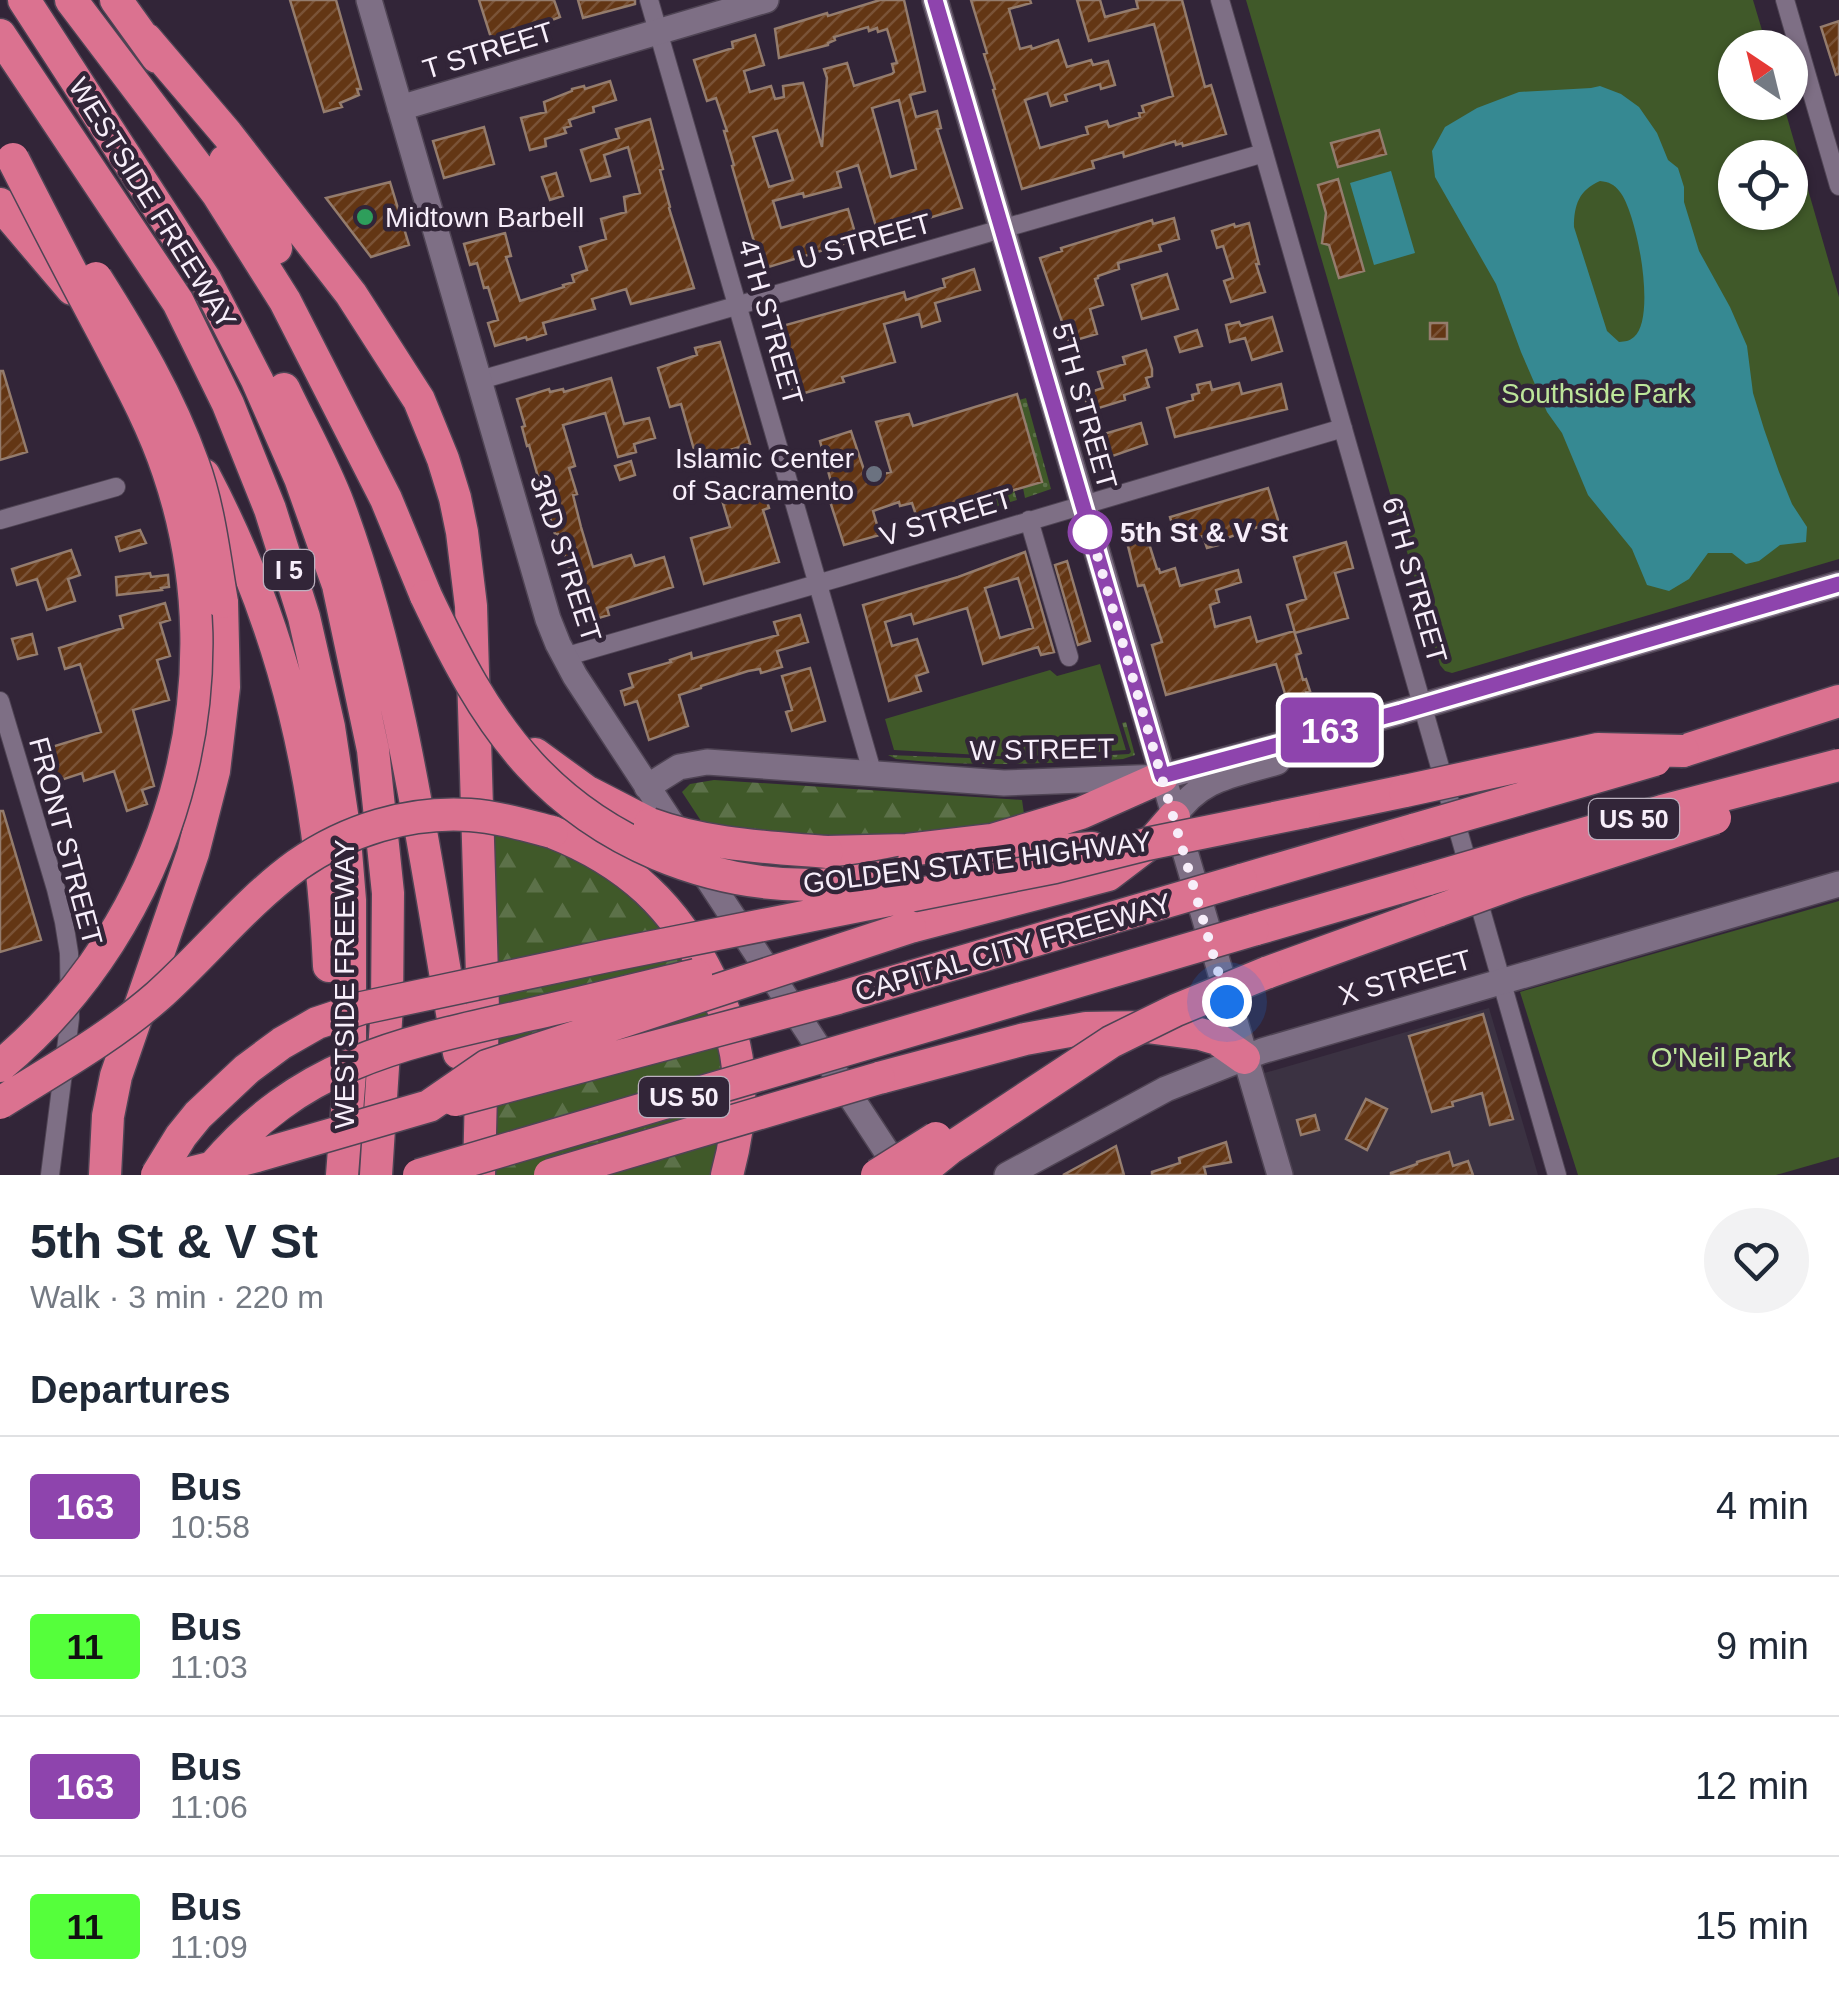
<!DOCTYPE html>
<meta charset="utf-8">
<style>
:root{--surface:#fff;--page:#f2f2f3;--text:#1f2937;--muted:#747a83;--line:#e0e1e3}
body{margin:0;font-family:Arial,sans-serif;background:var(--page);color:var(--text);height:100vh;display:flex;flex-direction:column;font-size:38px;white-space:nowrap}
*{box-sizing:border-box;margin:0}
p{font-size:32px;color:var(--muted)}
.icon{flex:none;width:55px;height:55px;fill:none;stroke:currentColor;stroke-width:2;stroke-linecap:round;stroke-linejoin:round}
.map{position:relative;height:1175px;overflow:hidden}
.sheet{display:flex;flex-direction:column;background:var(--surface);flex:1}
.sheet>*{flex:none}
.badge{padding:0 20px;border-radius:8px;font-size:35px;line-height:65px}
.needle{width:65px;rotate:325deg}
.buttons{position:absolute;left:1718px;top:30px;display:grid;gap:20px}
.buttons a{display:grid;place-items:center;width:90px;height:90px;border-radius:50%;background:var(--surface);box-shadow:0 2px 8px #0004;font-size:50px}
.you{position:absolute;width:50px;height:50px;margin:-25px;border:8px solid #fff;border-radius:50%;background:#1a73e8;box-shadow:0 0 0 15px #1a73e833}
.map>.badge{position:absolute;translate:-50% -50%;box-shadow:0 0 0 5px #fff}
h2{padding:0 30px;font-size:38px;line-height:90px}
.round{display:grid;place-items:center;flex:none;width:105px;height:105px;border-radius:52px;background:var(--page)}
.headline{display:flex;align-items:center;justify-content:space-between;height:170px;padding:0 30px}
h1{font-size:48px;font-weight:700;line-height:75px}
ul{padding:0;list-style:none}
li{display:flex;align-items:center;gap:30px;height:140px;padding:0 30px;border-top:2px solid var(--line)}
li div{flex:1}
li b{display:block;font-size:38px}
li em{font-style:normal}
li .badge{min-width:110px;font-weight:700;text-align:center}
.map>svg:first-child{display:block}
</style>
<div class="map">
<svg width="1839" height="1175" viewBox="0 0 1839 1175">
<defs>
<pattern id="grass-dots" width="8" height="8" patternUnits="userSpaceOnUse" patternTransform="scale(2.5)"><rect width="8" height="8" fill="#405929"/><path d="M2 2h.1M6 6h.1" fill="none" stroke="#5c7149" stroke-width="1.8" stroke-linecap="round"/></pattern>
<pattern id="forest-firs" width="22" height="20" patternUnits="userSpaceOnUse" patternTransform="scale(2.5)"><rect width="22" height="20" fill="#405929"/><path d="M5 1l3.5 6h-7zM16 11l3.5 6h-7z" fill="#5c7149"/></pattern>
<pattern id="building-hatch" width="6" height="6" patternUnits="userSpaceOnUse" patternTransform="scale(2.5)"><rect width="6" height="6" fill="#633614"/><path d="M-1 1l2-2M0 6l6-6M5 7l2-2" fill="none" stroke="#7a5337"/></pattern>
</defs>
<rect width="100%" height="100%" fill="#322538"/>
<path fill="#3b3242" d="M1489,1008L1538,1175H1290L1261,1074Z"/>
<path fill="url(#grass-dots)" d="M1026,398L1051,489L1025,498L1023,488L1042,481L1019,400Z
M1014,490L1017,500L974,513L971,503Z
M1126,722L1135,755L1123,759C1047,764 972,767 896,759L888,755L1028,760L1129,754L1131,752L1122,723Z"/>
<path fill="url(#forest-firs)" d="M714,780L1022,800L1025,821L946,835L839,837L707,830L682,792L690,784Z
M491,828L573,849L634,894L683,955L725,1059V1140L711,1175H490L501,1076Z"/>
<path fill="#405929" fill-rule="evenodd" d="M1246,0H1753L1767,47L1735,48V102L1783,103L1839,297V559L1452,673L1445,671L1440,665ZM1735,158H1790V212H1735Z
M1100,664L1126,750L1014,757L894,750L885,719L1050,670L1057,676Z
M1839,901V1157L1776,1175H1578L1520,992Z"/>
<path fill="#368992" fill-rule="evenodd" d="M1600,86L1621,94L1639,107L1657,133L1668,160L1678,168L1684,187V202L1699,251L1730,307L1747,346L1753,393L1764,429L1779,472L1792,504L1807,527L1806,542L1780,545L1759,561L1746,564L1732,553H1708L1689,579L1669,591L1647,585L1632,549L1588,495L1562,433L1547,412L1521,352L1496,284L1435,177L1432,151L1445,127L1477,108L1519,92L1591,88ZM1600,181C1609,182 1614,184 1620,192C1637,213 1657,318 1634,337C1628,342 1626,341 1619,342L1607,331L1574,227C1574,205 1579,190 1600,181Z
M1391,171L1415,253L1374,265L1350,183Z"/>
<path fill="url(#building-hatch)" stroke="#947c6d" stroke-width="2.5" fill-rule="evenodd" d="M290,0H336L361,89H357L359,95L340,103L342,107L324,112Z
M479,0H554L560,17L541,24L543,29L493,44Z
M578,0H635V4L583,18Z
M880,0H904L925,91L910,95L916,117L937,111L941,128L937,129L962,208L896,228L895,225L877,230L858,165L837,172L841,187L804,197L803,193L773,201L781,228L848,209L856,236L852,237L853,241L762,269L732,166L734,165L724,131H727L716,98L707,101L694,60L733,48L732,42L755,35L764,65L744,71L750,92L771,86L775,99L784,97L783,86L803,83L822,147L827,78L824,69L847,63L854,86L892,74L894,72L892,64L897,63L887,29L878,32L877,28L869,31L868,27L834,37L835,40L828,43V45L779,58L775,29L827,13L828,16ZM899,100L916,169L891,177L872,108ZM777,130L793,180L769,187L753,137Z
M971,0H1030L1031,3L1009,9L1020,49L1031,46L1032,49L1058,40L1067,67L1091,60L1093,65L1108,61L1115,85L1101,89L1100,84L1065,95L1067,101L1051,106L1047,93L1025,100L1040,148L1088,134L1086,127L1107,121L1109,127L1140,117L1139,113L1144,112L1142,106L1173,96L1154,24L1089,41L1077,0H1100L1105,17L1138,8L1136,0H1182L1205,87L1211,85L1226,134L1183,146L1182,143L1176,145L1175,141L1124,157L1123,152L1092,161L1094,168L1022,189L993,90L995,89L984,54L987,53Z
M1839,21V74L1836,75L1821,27Z
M610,81L616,100L593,107L594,112L569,120L571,126L564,128L566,133L545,139L546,146L530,150L521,118L546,112L544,102L572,91V89L584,86L585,89Z
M650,119L663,169L660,170L670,207L669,208L694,288L631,304L626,289L592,299L595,309L543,323L546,334L527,340L526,337L495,346L488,323L498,320L488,287L484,288L477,263L470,265L464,244L505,233L511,256L506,257L520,301L564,287L563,285L574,282L572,275L587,270L580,247L606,239L601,219L626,212L624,197L640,193L628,147L604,155L610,176L591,181L581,150L619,138L616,129Z
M484,127L494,164L444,178L433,141Z
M1379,130L1386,154L1338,167L1331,143Z
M556,173L563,196L550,200L542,177Z
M1338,179L1364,271L1339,278L1329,245L1322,243L1326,213L1318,185Z
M390,182L409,245L371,257L326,198Z
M1174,218L1179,239L1159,245L1161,251L1118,263L1119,269L1098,276V278L1095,279L1103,305L1090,309L1097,334L1069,342L1040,258L1062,251L1061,248L1152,220L1153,224Z
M1249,223L1259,264H1256L1265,292L1231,302L1224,281L1233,278L1223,246L1217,248L1212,231L1234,224L1235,227Z
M974,269L980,290L935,303L940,321L922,327L919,314L884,324L895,362L842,377L844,382L794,396L775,328L904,292L906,300L945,287L943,279Z
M1167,274L1178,309L1142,319L1132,285Z
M1272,317L1282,351L1252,360L1245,338L1230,342L1226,325L1239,322L1241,326Z
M1430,323H1447V339H1430Z
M1197,330L1202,346L1180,352L1175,337Z
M720,342L750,444L697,460L681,404L670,407L658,368L697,355L695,348Z
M1146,350L1152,369V376L1146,378L1149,387L1124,395L1125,400L1089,411L1084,394L1103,388L1098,372L1125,364L1123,357Z
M0,371H3L27,452L0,460Z
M611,378L624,424L649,418L655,438L634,444L636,452L618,457L605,413L563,425L575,466L569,468L577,494L573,495L581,527L593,567L631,555L635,566L664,557L673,587L607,608L609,615L582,623L568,576L571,575L558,534H555L550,517L553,516L541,476L538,477L529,445L527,446L522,427L525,426L517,399L549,389L550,392L563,389L564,392Z
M1210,382L1212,390L1239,383L1242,394L1281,384L1287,409L1175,437L1167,408L1193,400L1192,395L1199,393L1197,385Z
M1017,394L1042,482L917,518L912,503L900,506L899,502L873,511L880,535L844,545L828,495L834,493L820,441L851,431L867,479L891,472L876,422L909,414L913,426Z
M1141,423L1147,444L1104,459L1097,436Z
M631,461L635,475L620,480L615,466Z
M763,488L769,508L763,510L779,562L704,584L691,538L730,527L722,500Z
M1268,488L1278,520L1221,540L1222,544L1207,548L1203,536L1178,544L1170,517Z
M1144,528L1157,569H1159L1160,573L1175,568L1180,586L1238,570L1241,582L1216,590L1219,602L1210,605L1215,627L1250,617L1257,642L1294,631L1301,653L1296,655L1303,680L1306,679L1310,691L1306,692L1308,701L1289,707L1276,664L1166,695L1152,645L1162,642L1144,585L1138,586L1125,534Z
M140,530L146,543L120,551L116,537Z
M1346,542L1353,568L1335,573L1348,618L1295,633L1287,605L1306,599L1294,557Z
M71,550L80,575L68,579L75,601L47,610L37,579L17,585L12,569Z
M1025,552L1054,652L1041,655L1038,647L983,664L967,608L914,624L911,614L885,622L892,646L917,639L928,672L916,676L921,691L889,701L863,605L958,577ZM1018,578L1033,628L1000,638L985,588Z
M1067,561L1090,641L1078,645L1055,565Z
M150,573L151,577L168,575L169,587L161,588L162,590L117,595L116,577Z
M165,603L170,620L160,623L170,656L157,660L169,700L133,710L154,786L142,790L147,804L127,811L114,771L84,781L82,773L55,782L45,749L101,732L80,664L65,669L59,648L123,628L120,616Z
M800,615L808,642L777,651L782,667L761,673L760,669L748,671L701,686V688L679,695L688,726L649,740L637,701L625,705L621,691L633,687L629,674L671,662L670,660L691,653L692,659L778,635L774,622Z
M32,634L37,654L18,659L12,639Z
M810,668L825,721L792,731L786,712L792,710L782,676Z
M0,811H3L41,940L0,952Z
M1483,1014L1513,1119L1490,1125L1482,1093L1452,1102L1453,1106L1432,1112L1409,1036Z
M1366,1099L1387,1109L1367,1150L1346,1139Z
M1315,1115L1319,1130L1301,1135L1297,1120Z
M1226,1142L1231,1162L1204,1167L1206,1175H1152V1172L1180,1163L1179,1158Z
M1116,1146L1124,1175H1063Z
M1449,1152L1453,1166L1468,1161L1473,1175H1391V1173L1417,1164V1162Z"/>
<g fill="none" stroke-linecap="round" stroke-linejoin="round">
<defs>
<path id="street" d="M649,0L873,775
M1220,0L1557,1175
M1785,0L1839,186
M480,380L1264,153
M0,520L116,487
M1029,520L1069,657
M564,657L841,577L1343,428
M0,701L56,889L64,922L69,953L70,1018L50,1175"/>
<path id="secondary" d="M369,0L548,619L558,644L575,676L902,1175
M935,0L1280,1175
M400,108L766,0
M647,787L679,767L707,762L1004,783L1162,777L1401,712L1839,584
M1174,817C1200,777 1234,775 1277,762
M1007,1175L1166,1089L1262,1051L1839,884"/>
<path id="highway" d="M24,0L206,281L257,380L300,478L338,585L373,750L388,893L387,1006L376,1175
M71,0L217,193L285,301L386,499L426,596
M116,0L157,57
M0,35L178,302L228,404L270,509L304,617L329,727L344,827L350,900V1073L342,1175
M146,39L227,134L351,294L419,400L443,459L455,498L462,532L471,606L483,1009L479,1175
M225,161L276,248
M0,204L72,289
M284,389C302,427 324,466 339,506C404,682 426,869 459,1053
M204,475C287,633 321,789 329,966
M1683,751L1839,701
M535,754L586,791L650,824
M1304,812L1405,791
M552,832C628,862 676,907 711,980C724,1008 735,1037 738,1068C742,1102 736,1142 727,1175
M827,852L907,850L992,840L1081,813L1162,777
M982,860L1029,853L1092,848
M1241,880L1416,829
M910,927L1108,875L1154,840L1174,817
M1253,930L1429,879
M1266,973L1440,910
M879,1078L1025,1039L1086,1028L1147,1027L1200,1034L1217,1039L1244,1058
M105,1175L108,1116L116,1076L193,853L214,771L224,687L222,602"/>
</defs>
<use href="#street" stroke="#4f4454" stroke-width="20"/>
<use href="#secondary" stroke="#4f4454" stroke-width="28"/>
<use href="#highway" stroke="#4f4454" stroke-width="35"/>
<use href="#street" stroke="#7e6f85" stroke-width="18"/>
<use href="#secondary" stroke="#7e6f85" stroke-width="25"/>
<use href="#highway" stroke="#db7290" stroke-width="32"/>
<defs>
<path id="highway-bridge" d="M96,278C134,338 169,397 193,464C209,508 214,556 222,602
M426,596C454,655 485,716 530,765C602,843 706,885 811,885C842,885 873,879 902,873
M1405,791L1598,749L1683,751
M650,824C707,845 767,847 827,852
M1416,829L1655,760
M1429,879L1662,811L1839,765
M1440,910L1520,881L1715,818
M0,1066C172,923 240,682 168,471C152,423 127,378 104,334C73,276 43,218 13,159
M455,1100L838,998L1241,880
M0,1103C54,1069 110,1038 158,996C205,954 246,902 297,865C347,830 409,811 470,815C498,817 525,825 552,832
M213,1167C301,1064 397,1044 523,1016C581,1003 638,989 696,975
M157,1175L181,1136L198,1115L247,1069L282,1043L317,1023L362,1008L607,956L1055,867L1147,844L1304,812
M182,1175L257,1156L429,1106L487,1066L910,927
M419,1175L1253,930
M550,1175L879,1078
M877,1175L936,1138
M917,1175L949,1149L1111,1042L1176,1010L1266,973"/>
</defs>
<use href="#highway-bridge" stroke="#4f4454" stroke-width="35" stroke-linecap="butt"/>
<use href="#highway-bridge" stroke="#db7290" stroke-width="32"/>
</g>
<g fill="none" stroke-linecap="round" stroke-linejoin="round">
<defs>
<path id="line" d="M935,0L1162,776L1401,712L1839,584"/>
</defs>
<use href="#line" stroke="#fff" stroke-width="22"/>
<use href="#line" stroke="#8e44ad" stroke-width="15"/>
<path stroke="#f7eefa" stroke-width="10" stroke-dasharray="0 18" d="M1090,532L1089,527L1227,1002"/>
</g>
<circle fill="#2e9e5b" stroke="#322538" stroke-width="4" cx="365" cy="217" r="10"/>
<circle fill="#6b7280" stroke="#322538" stroke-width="4" cx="874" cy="474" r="10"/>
<circle fill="#fff" stroke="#8e44ad" stroke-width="5" cx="1090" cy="532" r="20"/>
<g text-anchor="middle" stroke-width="9" stroke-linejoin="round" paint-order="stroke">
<g fill="#322538" stroke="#bcb2c0" stroke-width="2.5">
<rect x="264" y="550" width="50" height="40" rx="8"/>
<rect x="1589" y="799" width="90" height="40" rx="8"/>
<rect x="639" y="1077" width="90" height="40" rx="8"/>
</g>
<g font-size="25" font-weight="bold" fill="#f7eefa">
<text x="289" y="579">I 5</text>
<text x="1634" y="828">US 50</text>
<text x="684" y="1106">US 50</text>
</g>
<g font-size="28" fill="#f7eefa" stroke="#322538">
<text transform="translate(488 50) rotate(-17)" y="10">T STREET</text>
<text transform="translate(153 203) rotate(58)" y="10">WESTSIDE FREEWAY</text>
<text transform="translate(864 241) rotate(-16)" y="10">U STREET</text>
<text transform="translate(771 322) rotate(74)" y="10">4TH STREET</text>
<text transform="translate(1085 406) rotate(74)" y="10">5TH STREET</text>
<text transform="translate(946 517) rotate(-17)" y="10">V STREET</text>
<text transform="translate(566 558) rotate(72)" y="10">3RD STREET</text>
<text transform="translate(1415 580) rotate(74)" y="10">6TH STREET</text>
<text transform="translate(1042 749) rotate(-1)" y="10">W STREET</text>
<text transform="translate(66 841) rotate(75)" y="10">FRONT STREET</text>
<text transform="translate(977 862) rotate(-7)" y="10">GOLDEN STATE HIGHWAY</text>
<text transform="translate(1013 947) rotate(-16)" y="10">CAPITAL CITY FREEWAY</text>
<text transform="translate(1405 977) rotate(-16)" y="10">X STREET</text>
<text transform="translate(344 984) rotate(-90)" y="10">WESTSIDE FREEWAY</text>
</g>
<g font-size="28" fill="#f7eefa" stroke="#322538" text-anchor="start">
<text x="385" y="227">Midtown Barbell</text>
<text x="854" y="468" text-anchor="end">Islamic Center<tspan x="854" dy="32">of Sacramento</tspan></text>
</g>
<g font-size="28" fill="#bde69a" stroke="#322538">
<text x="1596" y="403">Southside Park</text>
<text x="1721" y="1067">O'Neil Park</text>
</g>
<g font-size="28" font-weight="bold" fill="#f7eefa" stroke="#322538" text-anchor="start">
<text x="1120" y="542">5th St &amp; V St</text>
</g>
</g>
</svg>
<div class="buttons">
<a><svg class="needle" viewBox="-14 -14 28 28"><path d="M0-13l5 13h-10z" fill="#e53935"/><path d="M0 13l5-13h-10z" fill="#747a83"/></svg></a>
<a><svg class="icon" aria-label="locate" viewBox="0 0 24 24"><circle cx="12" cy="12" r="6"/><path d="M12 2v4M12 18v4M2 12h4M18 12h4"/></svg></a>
</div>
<div class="you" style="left:1227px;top:1002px"></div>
<b class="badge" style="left:1330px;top:730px;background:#8e44ad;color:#fff">163</b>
</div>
<section class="sheet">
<div class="headline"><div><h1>5th St &amp; V St</h1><p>Walk · 3 min · 220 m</p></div><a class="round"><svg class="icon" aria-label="heart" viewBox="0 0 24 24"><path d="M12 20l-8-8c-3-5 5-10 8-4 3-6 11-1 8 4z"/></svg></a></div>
<h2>Departures</h2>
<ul>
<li><span class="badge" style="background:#8e44ad;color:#fff">163</span><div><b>Bus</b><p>10:58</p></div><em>4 min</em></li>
<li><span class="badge" style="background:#55ff3b;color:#111">11</span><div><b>Bus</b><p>11:03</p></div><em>9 min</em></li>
<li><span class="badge" style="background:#8e44ad;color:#fff">163</span><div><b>Bus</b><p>11:06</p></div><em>12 min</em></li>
<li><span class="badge" style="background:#55ff3b;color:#111">11</span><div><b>Bus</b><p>11:09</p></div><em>15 min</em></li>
</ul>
</section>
